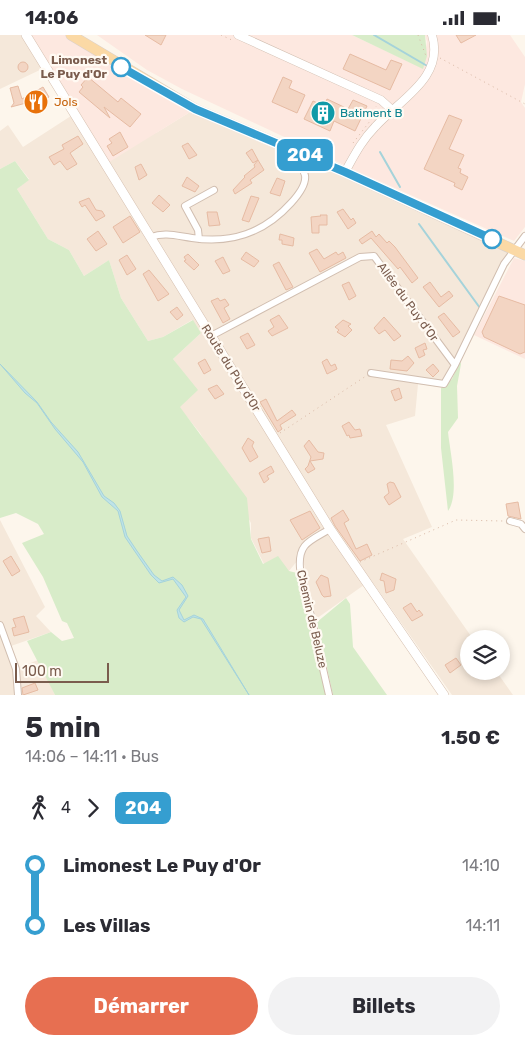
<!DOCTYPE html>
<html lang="fr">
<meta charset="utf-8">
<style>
:root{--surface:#fff;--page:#f2f2f3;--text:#2b2b33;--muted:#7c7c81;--accent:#e76f51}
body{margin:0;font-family:Rubik,sans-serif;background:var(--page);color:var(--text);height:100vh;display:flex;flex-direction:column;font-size:19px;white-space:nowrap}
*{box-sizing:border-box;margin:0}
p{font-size:16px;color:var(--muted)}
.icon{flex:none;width:28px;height:28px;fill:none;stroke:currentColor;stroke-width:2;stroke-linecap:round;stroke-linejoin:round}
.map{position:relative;height:660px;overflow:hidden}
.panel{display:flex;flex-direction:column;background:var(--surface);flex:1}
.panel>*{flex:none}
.badge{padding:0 10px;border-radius:8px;font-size:18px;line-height:32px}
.fabs{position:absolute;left:460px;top:595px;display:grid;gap:10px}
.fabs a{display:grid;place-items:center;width:50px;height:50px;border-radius:50%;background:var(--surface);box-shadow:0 2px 8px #0003;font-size:25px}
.scale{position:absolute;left:15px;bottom:12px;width:94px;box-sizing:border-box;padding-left:5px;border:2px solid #7a5c4d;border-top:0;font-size:14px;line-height:18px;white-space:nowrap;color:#7a5c4d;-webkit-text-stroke:4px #fffaf3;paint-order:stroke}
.map>.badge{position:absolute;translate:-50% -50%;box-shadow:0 0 0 2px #fff}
.legs{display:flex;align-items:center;gap:8px;height:55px;padding:0 25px;font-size:16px}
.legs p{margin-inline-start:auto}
.overview{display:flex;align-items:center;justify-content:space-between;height:85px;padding:0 25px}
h1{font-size:28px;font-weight:700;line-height:38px}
.primary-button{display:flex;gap:10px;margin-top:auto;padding:10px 25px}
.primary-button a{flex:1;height:58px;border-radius:30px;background:var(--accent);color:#fff;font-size:20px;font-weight:700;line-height:58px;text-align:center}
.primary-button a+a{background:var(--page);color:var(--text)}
ul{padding:0 25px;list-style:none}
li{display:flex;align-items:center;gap:18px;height:60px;font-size:19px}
li i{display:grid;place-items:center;width:8px;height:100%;margin:0 6px;background:currentColor}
li i::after{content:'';width:12px;height:12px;margin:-6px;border:4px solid;border-radius:50%;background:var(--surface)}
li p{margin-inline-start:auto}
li:first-child i{background:linear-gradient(#0000 50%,currentColor 0)}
li:last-child i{background:linear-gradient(currentColor 50%,#0000 0)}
.status{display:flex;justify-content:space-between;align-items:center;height:35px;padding:0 25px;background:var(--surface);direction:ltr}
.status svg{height:14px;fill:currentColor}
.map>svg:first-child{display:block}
</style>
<div class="status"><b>14:06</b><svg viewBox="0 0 49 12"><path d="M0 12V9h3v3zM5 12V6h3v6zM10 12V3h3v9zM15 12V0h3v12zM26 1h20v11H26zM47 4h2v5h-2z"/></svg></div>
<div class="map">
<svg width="525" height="660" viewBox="0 0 525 660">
<rect width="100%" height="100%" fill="#fdf6ec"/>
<path fill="#f5e8da" d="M0,0H23L44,33L0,54Z
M195,74L516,216L504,229L455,330L447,353L418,349L415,381L386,390L432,492L403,504L473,604H469V636H496L513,660H452L371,545L316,584L302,520L289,536L264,529L251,503V488L200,398L179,372L184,339L173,324L201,298L192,285L163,302L148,306L121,263L109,225L84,241L69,215L48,204L17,154L29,144L15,126L0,134V96L8,90L23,112L74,79L156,98Z
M0,485L45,572L36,581L51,597L11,611L20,632L38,625L55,660H0Z"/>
<path fill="#fde8e0" d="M26,0H71L195,74L106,129Z
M97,0H352L422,33L427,7L425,0H510L525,22V49L521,67L525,73V192L514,206L361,138L182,54L147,35Z
M514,223L525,226V324L474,300Z"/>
<path fill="#d8ecc9" d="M352,0H425L427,21L423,34Z
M15,126L29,145L17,154L48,204L69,215L84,241L109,225L121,263L148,306L163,302L193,285L201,298L173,324L198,355L180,372L247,463L251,504L263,529L278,521L289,536L297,538L326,660H55L27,606L51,597L62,606L74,603L67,588L62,586L43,542L22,508L44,499L38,489L16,478L0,483V134Z
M460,326L461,329L457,351L458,383L448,397C450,417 460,459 448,476L441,413V353L452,344Z
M346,563L350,569L353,612L387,660H333L317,587Z"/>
<path fill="#bfe3e8" stroke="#a5d3da" d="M0,329L37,367L51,387L78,417L104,461L114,468L120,476L127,501L137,516L154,540L162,546L173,542L182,550L188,561L179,575L184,585L194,580L203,584L249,660L201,584L193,582L184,587L179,583L177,575L186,562L173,544L159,548L151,540L125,502L118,476L102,462L83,427L55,394L37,368L25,358Z"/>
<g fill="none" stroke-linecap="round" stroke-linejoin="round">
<path stroke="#a5d3da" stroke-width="2" d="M374,0L429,32
M380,117L400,152
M419,189L480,273"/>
</g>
<path fill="#f3d5c3" stroke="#e6bba3" d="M145,0H166L161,10Z
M456,0H476L461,8Z
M350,19L386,35L391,25L402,29L390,55L343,34Z
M18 32a5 5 0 1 1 10 0a5 5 0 1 1-10 0Z
M88,42L118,67L121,63L141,79L130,92L104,72L110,83L79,57L83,52L81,50Z
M283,42L292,46L289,53L305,60L297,78L272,67Z
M18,51L22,64L43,52L49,62L32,71L30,67L11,72L14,68L10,53Z
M327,64L348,74L353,65L367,71L355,96L334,86L330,96L304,84L313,66L324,71Z
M449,80L462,85L449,114L464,120L458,133L461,134L460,138L468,142L462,155L454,151L455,148L424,134Z
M120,97L128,112L113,121L107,111L112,108L109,104Z
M78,101L83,109L70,118L77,129L67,135L60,126L54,130L49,122L64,114L62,110Z
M188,108L197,120L189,124L182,111Z
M252,114L258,125L253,128L246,118Z
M258,125L264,135L250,145L252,148L235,159L233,155L245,142L244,141L255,132L254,130Z
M141,129L147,140L139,145L135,132Z
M187,142L199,151L195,157L182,151Z
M277,143L285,146L280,161L270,158Z
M159,160L170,170L163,177L152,168Z
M251,161L259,163L249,187L242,185Z
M89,163L96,175L102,176L105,181L96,186L85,170L82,172L79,167Z
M343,174L351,185L353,183L356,188L348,194L337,177Z
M207,177H217L220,190L209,191Z
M320,180H327V190H319V198H312L311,182L321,181Z
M130,181L140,197L123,208L113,192Z
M98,196L107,209L96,216L87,204Z
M372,196L376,202L379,199L387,208L389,206L395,212L418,243L412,248L400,232L398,234L371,203L362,209L359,205Z
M280,199L294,203L293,211L282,209V205H279Z
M317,214L324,224L336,217L338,220L343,217L346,223L320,237L309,218Z
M246,217L259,226L254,232L241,224Z
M188,219L199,230L194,235L184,226L186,225L184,222Z
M127,220L136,234L127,240L119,225Z
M223,222L230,236L223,239L215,226Z
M279,227L293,252L286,255L273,230Z
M149,235L169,259L158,266L143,239Z
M349,247L356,261L349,265L342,250Z
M430,247L441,262L449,256L453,261L439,272L423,252Z
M499,261L525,270V317L520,319L484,302L482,297Z
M218,263L220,266L225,264L229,270L224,273L230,284L223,288L211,266Z
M177,272L183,280L177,285L170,277Z
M444,278L460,297L453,302L438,282Z
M279,280L288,293L272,301L268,296L274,292L270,285Z
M384,282L401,301L394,306L385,295L379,299L374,293Z
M343,285L351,289L348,291L352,295L345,302L337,297L339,295L335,292Z
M248,298L255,310L247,314L240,302Z
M425,308L427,314L423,315L425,320L419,323L415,313Z
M408,321L414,328L407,336L390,334L391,325L402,326Z
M205,324L211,335L204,339L198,328Z
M327,324L331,331L335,329L337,334L327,339L322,327Z
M433,329L439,336L433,342L426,335Z
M217,350L224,359L215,364L208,354Z
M399,353L402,363L395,366L391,356Z
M266,364L277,386L292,375L296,380L280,390L282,394L278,397L260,367Z
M349,387L355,395L360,394L362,401L350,403L349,400L347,401L342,391Z
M248,403L254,407L252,411L258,422L250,427L242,413Z
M309,405L318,417L324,418L323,424L310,426L315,434L308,438L305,434L308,431L311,422L304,411Z
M271,431L274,437L267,441L269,444L264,448L259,438Z
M390,447L394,448L401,462L389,470L384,462L389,458L387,449Z
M518,467L521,484L508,481L506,469Z
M343,475L349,485L344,488L356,514L367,509L372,520L360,526L335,491L331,483Z
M310,476L320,493L302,505L290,485Z
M269,502L271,516L262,518L258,504Z
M11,521L20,536L12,541L3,526Z
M382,538L396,544L394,555L386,558L384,546L380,545Z
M321,540L328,543L331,561L324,562L322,560L316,547Z
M411,568L417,577L419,575L423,580L412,586L403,573Z
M24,581L29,597L14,601L12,593L16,592L13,584Z
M456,623L461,630L450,638L445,630Z
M35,648L38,655L23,660L22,653Z"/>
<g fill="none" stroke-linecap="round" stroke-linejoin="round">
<defs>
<path id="minor" d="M151,202C165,197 177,201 192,203C232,209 264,198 291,168C321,135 297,132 278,111
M199,204L198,195L185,171L214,155
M211,301L360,222L374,221L455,330L504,229L525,201
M371,338L444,349L455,330
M510,486L521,489L525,494
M0,590L16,634L18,660
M329,660L300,533C298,508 310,506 330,494"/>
<path id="tertiary" d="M238,0L381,65L391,74
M345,137C354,121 362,105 375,92C399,65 445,43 432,0"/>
<path id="secondary" d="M26,0L330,494L444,660"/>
<path id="primary" d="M71,0L195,74L345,137L525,220"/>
</defs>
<use href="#minor" stroke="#d1beb0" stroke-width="8"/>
<use href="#tertiary" stroke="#d1beb0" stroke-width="9"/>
<use href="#secondary" stroke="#d6c0b0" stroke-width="10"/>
<use href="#primary" stroke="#dad1cd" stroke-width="11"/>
<path stroke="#d9b8a5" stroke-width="1" stroke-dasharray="1 4" stroke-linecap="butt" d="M221,0L234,6
M418,0L426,21
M440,23L525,69
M353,108L377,77L376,71
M280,398L366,341
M360,527L456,485L503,486"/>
<use href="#minor" stroke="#fff" stroke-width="6"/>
<use href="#tertiary" stroke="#fff" stroke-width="8"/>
<use href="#secondary" stroke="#fff" stroke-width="9"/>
<use href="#primary" stroke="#fbd9a5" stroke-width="10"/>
</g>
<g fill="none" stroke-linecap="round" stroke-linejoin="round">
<defs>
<path id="line-1" d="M121,32L195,74L345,137L492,204"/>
</defs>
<use href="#line-1" stroke="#fff" stroke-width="11"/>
<use href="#line-1" stroke="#359ed0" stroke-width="8"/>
</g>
<defs>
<symbol id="restaurant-disc" viewBox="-11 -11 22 22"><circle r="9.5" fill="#e8710a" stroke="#fffaf3"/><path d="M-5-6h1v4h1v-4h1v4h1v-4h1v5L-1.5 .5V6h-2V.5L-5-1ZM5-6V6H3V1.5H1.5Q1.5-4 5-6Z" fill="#fff"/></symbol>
<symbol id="building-disc" viewBox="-11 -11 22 22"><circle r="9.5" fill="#0f9aa8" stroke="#fffaf3"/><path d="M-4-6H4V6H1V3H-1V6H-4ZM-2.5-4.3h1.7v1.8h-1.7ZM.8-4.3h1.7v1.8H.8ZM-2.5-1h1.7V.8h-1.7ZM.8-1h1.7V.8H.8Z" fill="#fff"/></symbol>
</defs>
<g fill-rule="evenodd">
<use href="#restaurant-disc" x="22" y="53" width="28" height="28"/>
<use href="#building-disc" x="309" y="64" width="28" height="28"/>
</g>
<g fill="#fff" stroke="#359ed0" stroke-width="2.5">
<circle cx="121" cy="32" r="9"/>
<circle cx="492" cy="204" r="9"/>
</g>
<g text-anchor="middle" stroke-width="4.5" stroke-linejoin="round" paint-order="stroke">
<g font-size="12" font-weight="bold" fill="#7a5c4d" stroke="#fffaf3" text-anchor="end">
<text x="107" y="29">Limonest<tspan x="107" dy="14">Le Puy d'Or</tspan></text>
</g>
<g font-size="12" fill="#c56008" stroke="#fffaf3" text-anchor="start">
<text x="54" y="71">Jols</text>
</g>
<g font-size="12" fill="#0d838f" stroke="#fffaf3" text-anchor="start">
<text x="340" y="82">Batiment B</text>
</g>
<g font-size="12" fill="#7a5c4d" stroke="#fffaf3">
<text transform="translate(408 267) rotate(54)" y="4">Allée du Puy d'Or</text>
<text transform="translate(231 333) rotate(58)" y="4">Route du Puy d'Or</text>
<text transform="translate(312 584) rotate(77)" y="4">Chemin de Beluze</text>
</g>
</g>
</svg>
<div class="fabs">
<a><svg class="icon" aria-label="layers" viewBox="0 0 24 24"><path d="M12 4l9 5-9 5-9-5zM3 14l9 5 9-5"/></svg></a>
</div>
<div class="scale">100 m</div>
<b class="badge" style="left:305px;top:120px;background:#359ed0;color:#fff">204</b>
</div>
<section class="panel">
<div class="overview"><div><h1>5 min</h1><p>14:06 – 14:11 · Bus</p></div><b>1.50 €</b></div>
<div class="legs"><svg class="icon" aria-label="walk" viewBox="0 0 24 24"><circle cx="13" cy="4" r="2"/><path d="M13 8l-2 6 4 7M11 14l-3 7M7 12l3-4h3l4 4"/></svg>4<svg class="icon" aria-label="forward" viewBox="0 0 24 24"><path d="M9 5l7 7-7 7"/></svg><b class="badge" style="background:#359ed0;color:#fff">204</b></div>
<ul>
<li><i style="color:#359ed0"></i><b>Limonest Le Puy d'Or</b><p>14:10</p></li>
<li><i style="color:#359ed0"></i><b>Les Villas</b><p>14:11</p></li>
</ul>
<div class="primary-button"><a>Démarrer</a><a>Billets</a></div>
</section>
